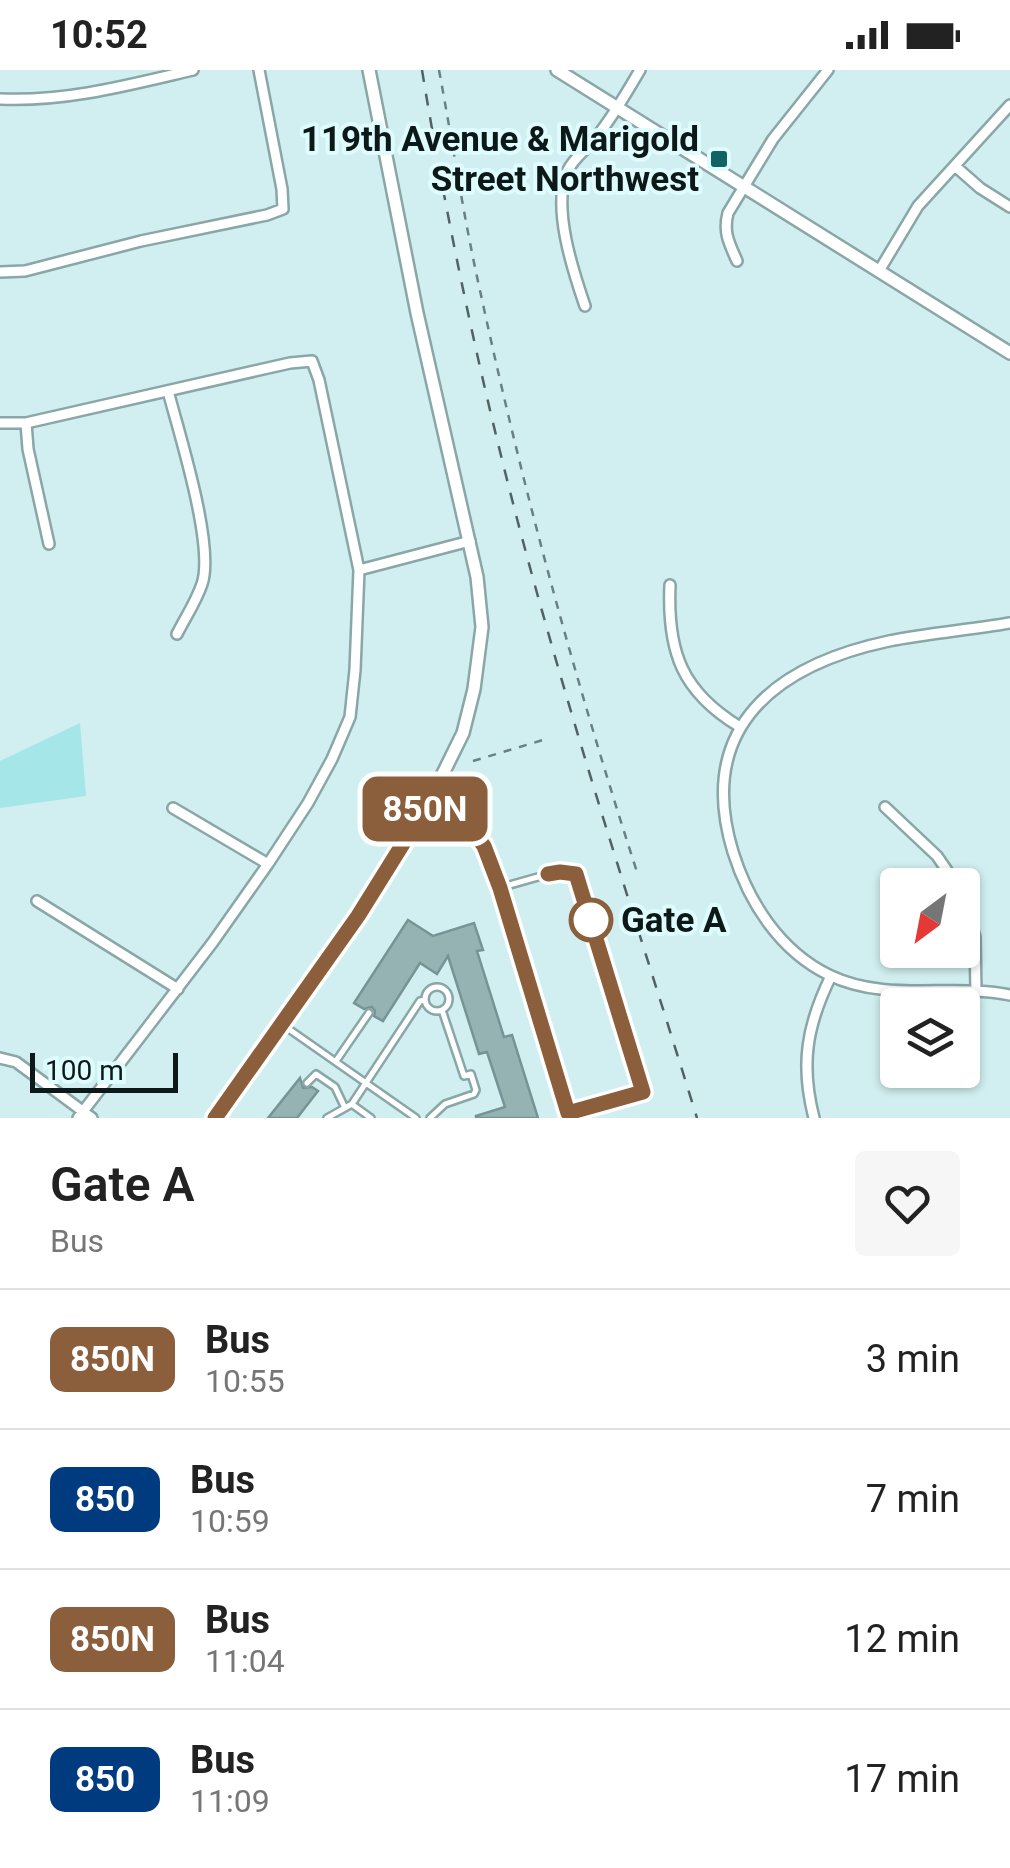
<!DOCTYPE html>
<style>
:root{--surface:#fff;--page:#f6f6f6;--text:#222;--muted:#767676;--line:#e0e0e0}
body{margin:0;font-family:Roboto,sans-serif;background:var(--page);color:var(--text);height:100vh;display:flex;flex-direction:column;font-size:38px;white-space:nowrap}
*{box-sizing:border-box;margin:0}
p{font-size:32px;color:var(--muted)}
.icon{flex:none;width:55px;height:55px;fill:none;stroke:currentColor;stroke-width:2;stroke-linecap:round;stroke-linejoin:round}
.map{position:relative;height:1048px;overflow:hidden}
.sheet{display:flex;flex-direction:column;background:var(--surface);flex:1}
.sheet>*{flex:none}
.badge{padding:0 20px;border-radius:15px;font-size:35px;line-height:65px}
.needle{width:65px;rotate:212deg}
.fabs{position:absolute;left:880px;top:798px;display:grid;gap:20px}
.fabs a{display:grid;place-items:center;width:100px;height:100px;border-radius:10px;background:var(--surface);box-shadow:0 2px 8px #0004;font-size:50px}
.scale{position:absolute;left:30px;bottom:25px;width:148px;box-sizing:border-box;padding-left:10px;border:5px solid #0d1818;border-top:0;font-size:28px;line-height:35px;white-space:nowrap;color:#0d1818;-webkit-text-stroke:8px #defcfd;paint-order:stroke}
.map>.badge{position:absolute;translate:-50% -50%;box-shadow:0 0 0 5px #fff}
.round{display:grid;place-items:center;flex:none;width:105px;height:105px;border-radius:10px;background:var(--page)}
.summary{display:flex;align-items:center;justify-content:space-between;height:170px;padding:0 50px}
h1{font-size:48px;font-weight:600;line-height:75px}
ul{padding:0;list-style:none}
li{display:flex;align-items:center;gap:30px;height:140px;padding:0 50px;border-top:2px solid var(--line)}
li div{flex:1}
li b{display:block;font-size:38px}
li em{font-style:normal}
li .badge{min-width:110px;font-weight:700;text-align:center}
.status{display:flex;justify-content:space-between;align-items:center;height:70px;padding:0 50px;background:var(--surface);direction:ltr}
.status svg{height:28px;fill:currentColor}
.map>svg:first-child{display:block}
</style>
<div class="status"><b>10:52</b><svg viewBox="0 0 49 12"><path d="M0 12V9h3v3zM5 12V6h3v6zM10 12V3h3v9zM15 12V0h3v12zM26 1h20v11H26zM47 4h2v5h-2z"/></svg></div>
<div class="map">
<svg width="1010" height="1048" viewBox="0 0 1010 1048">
<rect width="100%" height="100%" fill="#d1eff0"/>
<path fill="#a5e6e8" d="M80,653L86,726L0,738V691Z"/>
<path fill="#96b3b3" stroke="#789394" stroke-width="2.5" d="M408,850L433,866L474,853L483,880L477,881L504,967L512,965L538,1048H476V1046L505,1037L487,982L479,984L448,886L437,904L420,893L383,951L374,946L375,941L372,937L364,939L354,933Z
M300,1008L303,1018L312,1017L318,1021L297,1048H268Z"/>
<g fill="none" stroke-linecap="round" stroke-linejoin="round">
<defs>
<path id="service" d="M432,734L471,759L484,776L499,818L570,1048
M499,818L559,801L576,804L643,1022L568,1043
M425 929a12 12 0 1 1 24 0a12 12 0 1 1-24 0Z
M283,955L416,1048
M336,991L369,943
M307,1013L316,1004L335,1017L345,1038
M353,1035L371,1048
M327,1048L352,1034L420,931L425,930
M430,1048L445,1034L474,1024L476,1020L471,1004L464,1006L442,940"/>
<path id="minor" d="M0,29C66,32 129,15 193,0
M955,96L980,118L1010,137
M737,191C729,173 723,162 728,143L773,69L828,0
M879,201L918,136L1010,35
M0,202L25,201L141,171L267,145L283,139L282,119L259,0
M585,236C573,201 551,135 568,100C575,86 589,78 598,65C614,45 627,22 640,0
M168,321C179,363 215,476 202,514C196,532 185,548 177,564
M0,353H26L290,293L312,291L319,310L359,500L355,600L350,647L332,689L308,733L268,794L213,872L78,1048
M26,353L28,379L49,474
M359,500L470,471
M670,515C667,582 682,622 740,657
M1010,553C970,560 929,563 889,571C776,595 695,657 733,782C749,833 780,881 829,905C887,933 950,913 1010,925
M885,737L937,786L957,815
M173,738L268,794
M962,827L975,867L976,922
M37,831L178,919
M0,988L16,992L92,1048
M814,1048C800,994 807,955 831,906"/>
<path id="tertiary" d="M557,0L1010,283
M215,1048L358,846L429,732L463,663L474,619L482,557L477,507L417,243L369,0"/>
</defs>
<use href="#service" stroke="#8aa6a7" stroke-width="10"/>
<use href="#minor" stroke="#8aa6a7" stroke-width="14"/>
<use href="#tertiary" stroke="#8aa6a7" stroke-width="16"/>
<path stroke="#6b8080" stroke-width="2.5" stroke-dasharray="8 8" stroke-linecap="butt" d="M439,0C453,75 464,150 481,225C523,420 576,614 638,805
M473,691L543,670"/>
<use href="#service" stroke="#fff" stroke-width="5"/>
<use href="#minor" stroke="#fff" stroke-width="9"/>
<use href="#tertiary" stroke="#fff" stroke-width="11"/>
<path stroke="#516263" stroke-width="2.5" stroke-dasharray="12 12" stroke-linecap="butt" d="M422,0C453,189 495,377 548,562C594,725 647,886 697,1048"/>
</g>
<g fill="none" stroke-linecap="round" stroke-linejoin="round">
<defs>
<path id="line" d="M215,1048L358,846L429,732L471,759L484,776L500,818L568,1043L643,1022L576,804L560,802L548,804"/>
</defs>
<use href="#line" stroke="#fff" stroke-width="22"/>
<use href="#line" stroke="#8b5e3c" stroke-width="15"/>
</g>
<rect fill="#116265" stroke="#defcfd" stroke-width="4" x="709" y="79" width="20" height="20" rx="5"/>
<circle fill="#fff" stroke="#8b5e3c" stroke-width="5" cx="591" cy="850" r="20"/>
<g text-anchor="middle" stroke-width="8" stroke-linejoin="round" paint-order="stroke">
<g font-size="35" font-weight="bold" fill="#0d1818" stroke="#defcfd" text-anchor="end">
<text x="699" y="81">119th Avenue &amp; Marigold<tspan x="699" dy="40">Street Northwest</tspan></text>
</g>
<g font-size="35" font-weight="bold" fill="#0d1818" stroke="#defcfd" text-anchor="start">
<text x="621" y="862">Gate A</text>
</g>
</g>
</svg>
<div class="fabs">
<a><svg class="needle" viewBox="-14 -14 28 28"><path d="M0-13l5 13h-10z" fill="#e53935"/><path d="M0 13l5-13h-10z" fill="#767676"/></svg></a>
<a><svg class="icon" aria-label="layers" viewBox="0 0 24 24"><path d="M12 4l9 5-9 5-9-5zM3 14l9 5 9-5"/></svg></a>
</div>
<div class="scale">100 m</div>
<b class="badge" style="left:425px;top:739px;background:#8b5e3c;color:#fff">850N</b>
</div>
<section class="sheet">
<div class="summary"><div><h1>Gate A</h1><p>Bus</p></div><a class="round"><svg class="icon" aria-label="heart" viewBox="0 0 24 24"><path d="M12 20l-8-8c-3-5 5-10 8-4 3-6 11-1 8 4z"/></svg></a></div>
<ul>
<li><span class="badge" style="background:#8b5e3c;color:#fff">850N</span><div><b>Bus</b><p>10:55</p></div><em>3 min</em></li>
<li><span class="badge" style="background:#003b80;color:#fff">850</span><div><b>Bus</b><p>10:59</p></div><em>7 min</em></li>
<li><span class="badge" style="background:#8b5e3c;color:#fff">850N</span><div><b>Bus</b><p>11:04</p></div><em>12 min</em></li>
<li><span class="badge" style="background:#003b80;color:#fff">850</span><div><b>Bus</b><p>11:09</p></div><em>17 min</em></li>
</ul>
</section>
